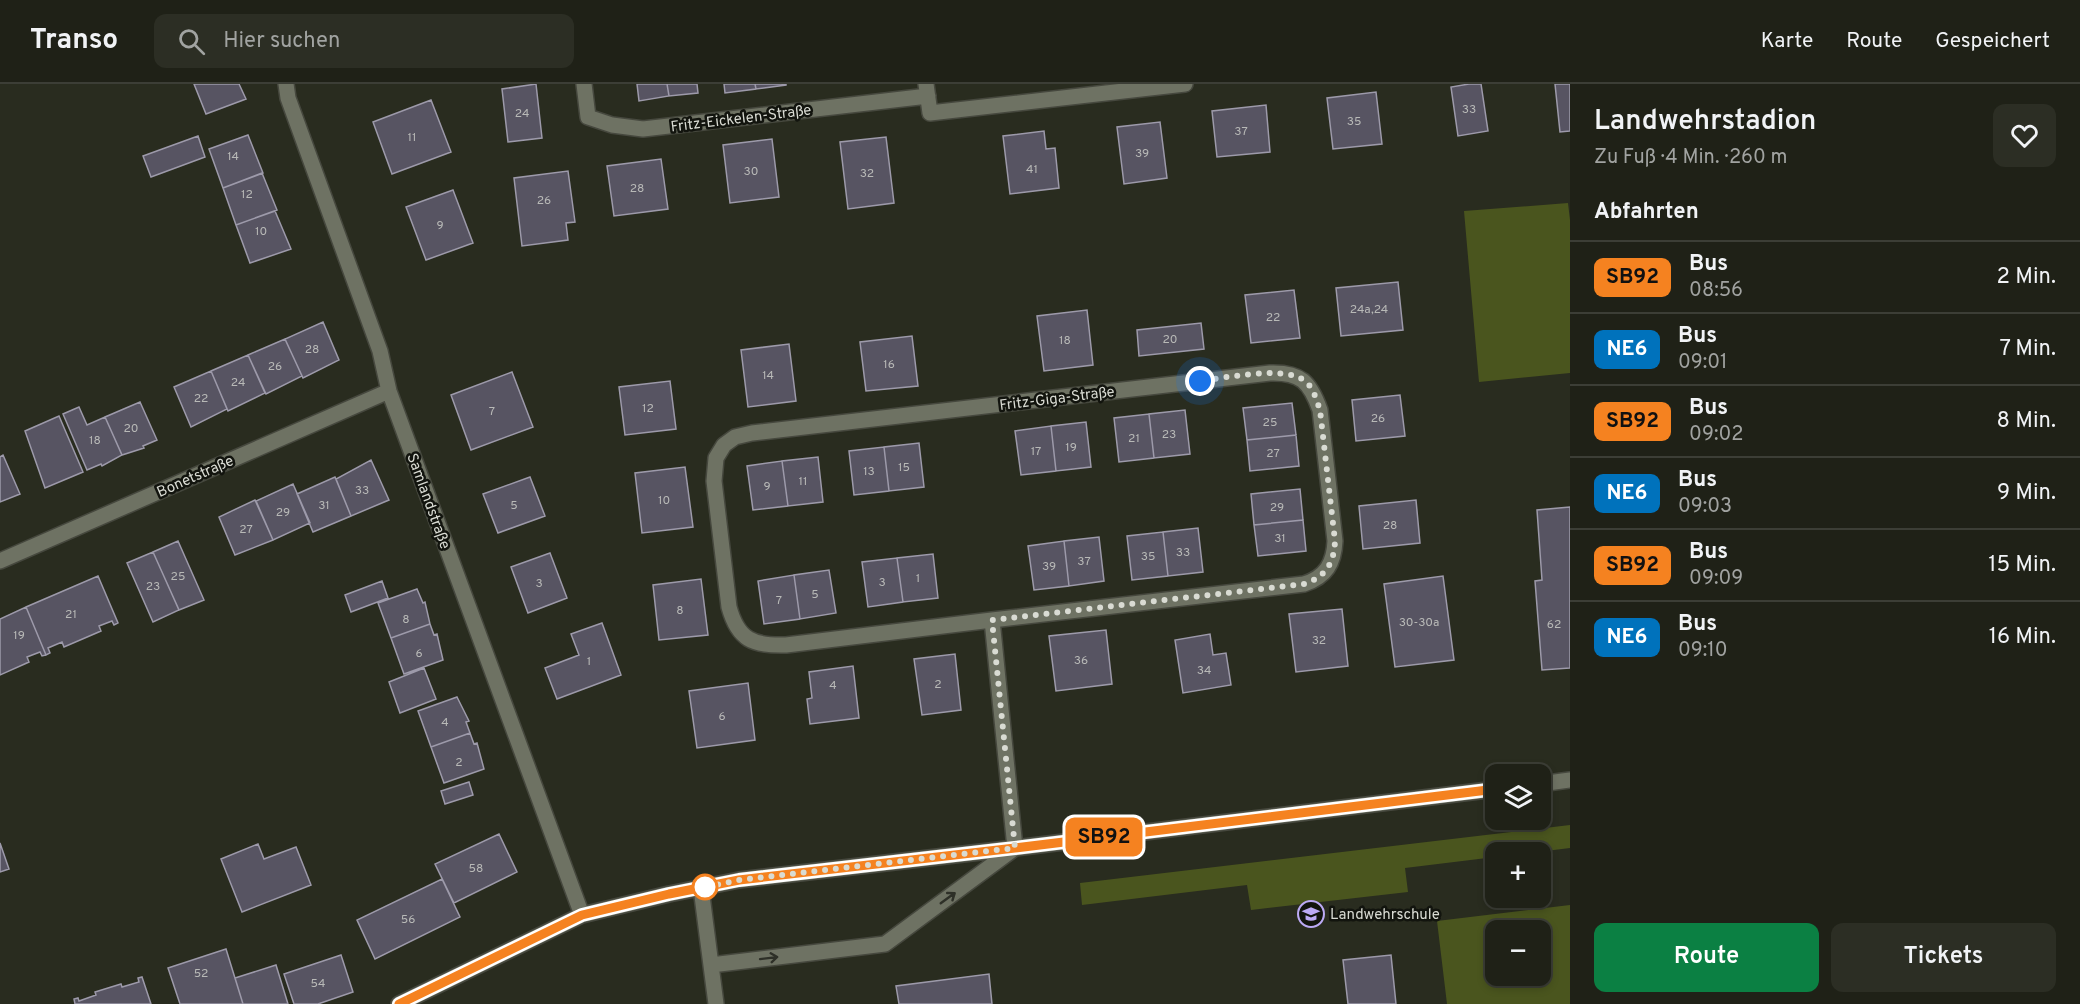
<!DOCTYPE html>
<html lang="de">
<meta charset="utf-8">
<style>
:root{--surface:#1f2117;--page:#2c2e24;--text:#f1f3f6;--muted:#a1a3a1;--line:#3c3e36;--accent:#0b8043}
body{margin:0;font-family:Overpass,sans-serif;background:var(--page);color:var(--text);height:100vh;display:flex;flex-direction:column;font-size:22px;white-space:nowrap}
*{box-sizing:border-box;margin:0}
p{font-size:20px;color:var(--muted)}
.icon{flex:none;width:33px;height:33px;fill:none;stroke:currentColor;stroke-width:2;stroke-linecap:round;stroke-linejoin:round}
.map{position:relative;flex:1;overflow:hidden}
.sheet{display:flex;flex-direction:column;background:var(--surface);width:510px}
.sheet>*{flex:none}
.badge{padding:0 12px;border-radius:9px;font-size:21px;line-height:39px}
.fabs{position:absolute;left:1485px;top:680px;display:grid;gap:12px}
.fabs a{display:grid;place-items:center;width:66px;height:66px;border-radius:12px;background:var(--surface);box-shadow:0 3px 9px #0003,0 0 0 2px var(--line);font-size:30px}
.you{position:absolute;width:30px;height:30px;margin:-15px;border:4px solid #fff;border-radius:50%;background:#1a73e8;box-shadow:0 0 0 9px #1a73e833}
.map>.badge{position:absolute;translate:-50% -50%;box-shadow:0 0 0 3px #fff}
h2{padding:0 24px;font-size:22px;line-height:54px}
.round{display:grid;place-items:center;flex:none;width:63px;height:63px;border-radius:12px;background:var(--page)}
.overview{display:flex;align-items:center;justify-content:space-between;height:102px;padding:0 24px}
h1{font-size:28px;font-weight:600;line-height:45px}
.button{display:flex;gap:12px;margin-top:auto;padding:12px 24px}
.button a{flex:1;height:69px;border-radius:12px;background:var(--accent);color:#fff;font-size:24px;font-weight:600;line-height:69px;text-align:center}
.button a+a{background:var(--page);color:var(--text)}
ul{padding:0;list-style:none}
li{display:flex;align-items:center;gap:18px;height:72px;padding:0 24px;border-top:2px solid var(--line)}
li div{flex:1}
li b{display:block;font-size:22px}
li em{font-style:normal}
li .badge{min-width:66px;font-weight:700;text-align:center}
header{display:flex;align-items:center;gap:36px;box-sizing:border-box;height:84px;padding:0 30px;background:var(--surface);border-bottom:2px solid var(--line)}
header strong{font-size:28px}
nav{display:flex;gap:33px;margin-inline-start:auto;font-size:21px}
.search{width:420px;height:54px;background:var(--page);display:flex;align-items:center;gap:15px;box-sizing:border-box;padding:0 21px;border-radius:12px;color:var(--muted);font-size:22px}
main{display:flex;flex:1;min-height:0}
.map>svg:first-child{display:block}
</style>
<header>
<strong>Transo</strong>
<div class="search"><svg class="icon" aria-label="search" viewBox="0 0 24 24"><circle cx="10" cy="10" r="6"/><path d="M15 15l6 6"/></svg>Hier suchen</div>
<nav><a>Karte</a><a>Route</a><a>Gespeichert</a></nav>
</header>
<main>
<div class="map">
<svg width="1570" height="920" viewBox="0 0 1570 920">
<rect width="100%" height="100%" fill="#292c1f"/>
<path fill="#4a551e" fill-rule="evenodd" d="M1568,119L1570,136V289L1479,298L1464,127Z
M1570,741V764L1538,768H1496L1495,773L1405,784L1408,808L1251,826L1247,801L1082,821L1080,799Z
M1570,821V920H1447L1437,837ZM1496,846H1540V891H1496Z"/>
<path fill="#575462" stroke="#9d9aaa" stroke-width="1.5" d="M194,0H239L246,15L206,30Z
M536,0L542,54L508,58L502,5Z
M637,0H667L669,12L639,17Z
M667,0H697L698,9L669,12Z
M724,0H755L756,5L725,9Z
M755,0H786V1L756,5Z
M1469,0H1481L1488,47L1458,52L1451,3Z
M1555,0H1570V47L1560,48Z
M1376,8L1382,60L1333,65L1327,14Z
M431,16L451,68L392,90L373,38Z
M1266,21L1270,68L1217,73L1212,27Z
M1160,38L1167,94L1124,100L1117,43Z
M1044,47L1046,65L1055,64L1059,104L1010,110L1003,52Z
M248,51L263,89L223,104L209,65Z
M198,52L205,73L151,93L143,72Z
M886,53L894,119L848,125L840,58Z
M772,55L779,113L730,119L723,61Z
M661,75L668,125L614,132L607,82Z
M568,87L575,138L566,139L568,156L522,162L514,94Z
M262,89L277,126L236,141L223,104Z
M453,106L473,159L426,176L406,123Z
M275,127L291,165L250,179L236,141Z
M1398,198L1403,246L1341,252L1336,204Z
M1294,206L1300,254L1251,259L1245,211Z
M1087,226L1093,281L1044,287L1037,232Z
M323,238L339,276L303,294L285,255Z
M1201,239L1204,265L1139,272L1137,246Z
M912,252L918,302L866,307L860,258Z
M285,255L302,292L266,310L248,271Z
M789,260L796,317L748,323L741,266Z
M248,271L265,309L228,327L211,287Z
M211,287L227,325L191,343L174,303Z
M512,288L533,343L471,366L451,311Z
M670,297L676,345L625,351L619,303Z
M1400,311L1405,352L1356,357L1352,316Z
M140,318L157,356L143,362L144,364L122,371L105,333Z
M1292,319L1296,351L1247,356L1243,324Z
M79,323L87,341L105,333L122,371L102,382L101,380L87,386L63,330Z
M1185,326L1190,370L1154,374L1149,330Z
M1149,330L1154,374L1119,378L1114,334Z
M59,332L83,388L45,404L25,347Z
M1086,338L1091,383L1056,387L1051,342Z
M1051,342L1056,387L1021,391L1015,347Z
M1296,351L1299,382L1250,387L1247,356Z
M919,359L924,403L889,407L884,363Z
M884,363L889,407L854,411L849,367Z
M3,371L20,410L0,418V373Z
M818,373L823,418L788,422L782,377Z
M371,376L389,416L351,432L336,395Z
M782,377L788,422L753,426L747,382Z
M685,383L693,443L642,449L635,389Z
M335,393L351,432L313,448L297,410Z
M530,393L545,432L498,449L483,410Z
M293,400L310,439L273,456L256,417Z
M1300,405L1303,436L1254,441L1251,410Z
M255,416L273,456L235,471L219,433Z
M1416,416L1420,459L1363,465L1359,422Z
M1570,423V584L1542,586L1535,497L1542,496L1537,426Z
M1303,436L1306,467L1258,472L1254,441Z
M1198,444L1203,488L1168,492L1163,448Z
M1163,448L1168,492L1132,496L1127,452Z
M1099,453L1104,497L1069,502L1064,457Z
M178,457L204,516L179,526L153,468Z
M1064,457L1069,502L1034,506L1028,462Z
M153,468L179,526L153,538L127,479Z
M550,469L567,514L528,529L511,483Z
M933,470L938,514L903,518L897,474Z
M897,474L903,518L868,523L862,478Z
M829,486L836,529L800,535L794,491Z
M794,491L800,535L764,540L758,497Z
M98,492L118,539L114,541L112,537L99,542L101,547L64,563L62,558L48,564L50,569L46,571L26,523Z
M1443,492L1454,576L1395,583L1384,500Z
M701,495L708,551L659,556L653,501Z
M382,497L388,514L351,528L345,511Z
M417,505L423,519L425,518L430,540L391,554L378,519Z
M26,523L46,571L42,572L40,568L27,573L29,578L0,591V535Z
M1342,525L1348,582L1296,588L1289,530Z
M602,539L621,591L557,615L545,584L579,571L571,550Z
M430,540L434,551L437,550L443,576L404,590L391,554Z
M1106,546L1112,600L1056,607L1049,552Z
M1210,550L1213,571L1226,569L1231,601L1183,609L1175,556Z
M955,570L961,626L922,631L914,575Z
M853,582L859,634L810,640L807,615L812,614L809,588Z
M424,584L436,615L400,629L389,598Z
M748,599L755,656L697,664L689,607Z
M457,613L469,637L466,638L470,649L431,663L418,627Z
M470,649L474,660L477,659L484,685L444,699L431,663Z
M469,698L473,711L445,720L441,707Z
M499,750L517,788L454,819L435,780Z
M0,759L9,785L0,788Z
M258,760L264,775L296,763L311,801L242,828L221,775Z
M442,795L460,833L375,875L357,836Z
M226,865L243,920H180L168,884Z
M341,871L353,908L318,920H294L284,890Z
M1391,871L1396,920H1348L1343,876Z
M276,881L288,920H243L235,894Z
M989,890L992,920H899L896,902Z
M142,893L151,920H75L74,915L78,914L79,917L96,911L95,908L121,900L122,903L139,898L138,894Z"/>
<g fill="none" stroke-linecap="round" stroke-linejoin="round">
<defs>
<path id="minor" d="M286,0L288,14L380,267L389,307L582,831
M584,0L588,33L612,41L643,45L928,12
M926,0L930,29L1185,0
M0,477L389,307
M1540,700L1570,696
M701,804L716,920
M711,881L885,860L1015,764L992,536L1304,500C1326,493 1334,479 1335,457L1320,326C1310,298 1301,288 1270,289L752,349L735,353L724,361L716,374L714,397L729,523C738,556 753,562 786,561L992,536
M399,920L582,831L669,810L739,796L1015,764L1496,705"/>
</defs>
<use href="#minor" stroke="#46483e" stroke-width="18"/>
<use href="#minor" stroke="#6e7263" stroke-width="15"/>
</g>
<defs><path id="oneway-shaft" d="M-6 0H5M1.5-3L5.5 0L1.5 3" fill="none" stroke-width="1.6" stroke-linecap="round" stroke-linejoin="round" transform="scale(1.5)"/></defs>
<g stroke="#2e3028">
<use href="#oneway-shaft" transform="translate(948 814) rotate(-36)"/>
<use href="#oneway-shaft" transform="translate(769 874) rotate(-7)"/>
</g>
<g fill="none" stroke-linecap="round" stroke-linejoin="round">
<defs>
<path id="line" d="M399,920L582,831L669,810L739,796L1015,764L1496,705"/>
</defs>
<use href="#line" stroke="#fff" stroke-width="14"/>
<use href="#line" stroke="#f58220" stroke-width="9"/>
<path stroke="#d9dbd3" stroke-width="6" stroke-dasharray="0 10.8" d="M705,803L701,804L739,796L1015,764L992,536L1304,500C1326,493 1334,479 1335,457L1320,326C1316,315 1313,301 1302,295C1281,282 1224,294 1200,297"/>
</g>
<defs>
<symbol id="school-ring" viewBox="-11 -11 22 22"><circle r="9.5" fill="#12140e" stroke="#bcaaf5" stroke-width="1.5"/><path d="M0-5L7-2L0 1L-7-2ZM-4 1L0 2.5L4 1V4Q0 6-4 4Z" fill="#bcaaf5"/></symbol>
</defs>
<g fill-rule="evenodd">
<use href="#school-ring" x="1296" y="815" width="30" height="30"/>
</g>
<circle fill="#fff" stroke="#f58220" stroke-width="3" cx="705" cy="803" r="12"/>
<g text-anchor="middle" stroke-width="5" stroke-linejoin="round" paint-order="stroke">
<g font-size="12" fill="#b8b9b7">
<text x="1469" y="29">33</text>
<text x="522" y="33">24</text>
<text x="1354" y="41">35</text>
<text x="1241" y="51">37</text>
<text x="412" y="57">11</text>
<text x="1142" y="73">39</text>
<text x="233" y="76">14</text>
<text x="1032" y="89">41</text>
<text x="751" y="91">30</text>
<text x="867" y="93">32</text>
<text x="637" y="108">28</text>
<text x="247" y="114">12</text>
<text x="544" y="120">26</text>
<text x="440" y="145">9</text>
<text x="261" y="151">10</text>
<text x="1369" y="229">24a,24</text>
<text x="1273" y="237">22</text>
<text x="1170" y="259">20</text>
<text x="1065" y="260">18</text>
<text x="312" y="269">28</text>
<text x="889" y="284">16</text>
<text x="275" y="286">26</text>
<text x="768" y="295">14</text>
<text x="238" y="302">24</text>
<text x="201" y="318">22</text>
<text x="648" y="328">12</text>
<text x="492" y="331">7</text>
<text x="1378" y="338">26</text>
<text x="1270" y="342">25</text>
<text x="131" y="348">20</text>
<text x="1169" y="354">23</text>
<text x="1134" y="358">21</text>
<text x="95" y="360">18</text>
<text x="1071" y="367">19</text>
<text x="1036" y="371">17</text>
<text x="1273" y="373">27</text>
<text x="904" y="387">15</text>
<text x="869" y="391">13</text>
<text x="803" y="401">11</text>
<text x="767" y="406">9</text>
<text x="362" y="410">33</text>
<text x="664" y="420">10</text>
<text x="324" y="425">31</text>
<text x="514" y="425">5</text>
<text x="1277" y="427">29</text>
<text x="283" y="432">29</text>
<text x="1390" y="445">28</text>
<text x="246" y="449">27</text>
<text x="1280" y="458">31</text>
<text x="1183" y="472">33</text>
<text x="1148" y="476">35</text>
<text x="1084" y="481">37</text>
<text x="1049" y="486">39</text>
<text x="178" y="496">25</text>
<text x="918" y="498">1</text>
<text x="882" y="502">3</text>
<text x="539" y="503">3</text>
<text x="153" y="506">23</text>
<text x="815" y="514">5</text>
<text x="779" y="520">7</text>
<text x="680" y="530">8</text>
<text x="71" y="534">21</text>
<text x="406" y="539">8</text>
<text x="1419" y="542">30-30a</text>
<text x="1554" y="544">62</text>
<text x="19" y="555">19</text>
<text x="1319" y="560">32</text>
<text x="419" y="573">6</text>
<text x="1081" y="580">36</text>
<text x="589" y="581">1</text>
<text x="1204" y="590">34</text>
<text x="938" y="604">2</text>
<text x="833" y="605">4</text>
<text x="722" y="636">6</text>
<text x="445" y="642">4</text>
<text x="459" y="682">2</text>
<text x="476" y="788">58</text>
<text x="408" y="839">56</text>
<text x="201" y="893">52</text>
<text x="318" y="903">54</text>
</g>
<g font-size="15" fill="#d9dbd3" stroke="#12140e">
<text transform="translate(741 34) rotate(-7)" y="5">Fritz-Eickelen-Straße</text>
<text transform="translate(1057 314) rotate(-7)" y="5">Fritz-Giga-Straße</text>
<text transform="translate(195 392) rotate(-24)" y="5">Bonetstraße</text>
<text transform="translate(429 417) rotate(70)" y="5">Samlandstraße</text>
</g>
<g font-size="15" fill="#d9dbd3" stroke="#12140e" text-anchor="start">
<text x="1330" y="835">Landwehrschule</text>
</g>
</g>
</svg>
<div class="fabs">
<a><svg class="icon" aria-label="layers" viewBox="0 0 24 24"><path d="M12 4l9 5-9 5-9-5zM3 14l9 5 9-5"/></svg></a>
<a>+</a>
<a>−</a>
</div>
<div class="you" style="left:1200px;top:297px"></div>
<b class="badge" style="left:1104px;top:753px;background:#f58220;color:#111">SB92</b>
</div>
<section class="sheet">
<div class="overview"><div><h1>Landwehrstadion</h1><p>Zu Fuß · 4 Min. · 260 m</p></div><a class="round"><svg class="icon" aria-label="heart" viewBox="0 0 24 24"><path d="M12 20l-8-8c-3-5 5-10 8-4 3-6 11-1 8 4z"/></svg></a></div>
<h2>Abfahrten</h2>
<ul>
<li><span class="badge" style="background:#f58220;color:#111">SB92</span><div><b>Bus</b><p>08:56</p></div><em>2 Min.</em></li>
<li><span class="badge" style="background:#0072bc;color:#fff">NE6</span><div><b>Bus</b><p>09:01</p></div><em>7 Min.</em></li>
<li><span class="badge" style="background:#f58220;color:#111">SB92</span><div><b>Bus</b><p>09:02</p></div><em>8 Min.</em></li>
<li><span class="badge" style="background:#0072bc;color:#fff">NE6</span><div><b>Bus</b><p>09:03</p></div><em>9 Min.</em></li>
<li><span class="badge" style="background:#f58220;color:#111">SB92</span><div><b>Bus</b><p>09:09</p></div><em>15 Min.</em></li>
<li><span class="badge" style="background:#0072bc;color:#fff">NE6</span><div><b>Bus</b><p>09:10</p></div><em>16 Min.</em></li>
</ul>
<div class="button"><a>Route</a><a>Tickets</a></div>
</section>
</main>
